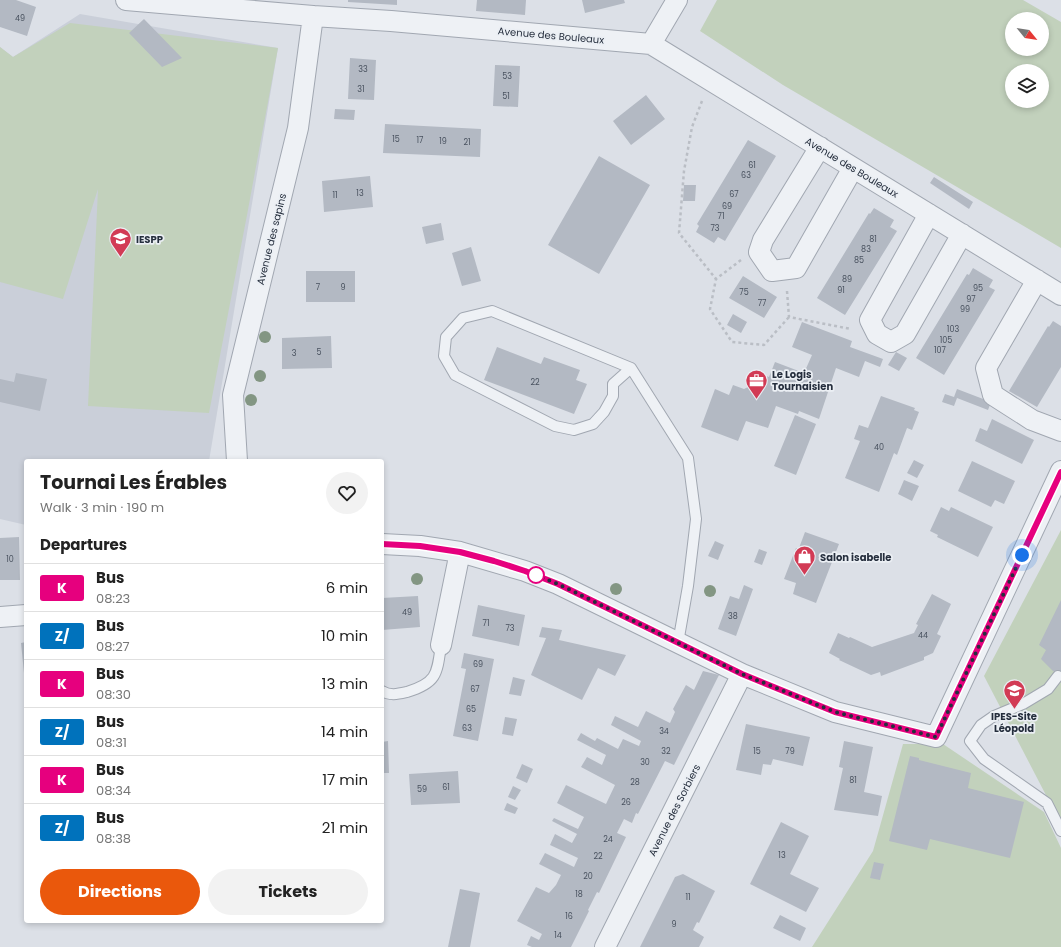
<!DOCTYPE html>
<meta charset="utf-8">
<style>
:root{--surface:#fff;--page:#f2f2f2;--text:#222;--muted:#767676;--line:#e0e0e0;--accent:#ea580c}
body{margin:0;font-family:Poppins,sans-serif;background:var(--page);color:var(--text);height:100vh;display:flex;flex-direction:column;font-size:15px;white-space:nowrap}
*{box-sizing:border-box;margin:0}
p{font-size:13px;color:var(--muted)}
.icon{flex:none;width:22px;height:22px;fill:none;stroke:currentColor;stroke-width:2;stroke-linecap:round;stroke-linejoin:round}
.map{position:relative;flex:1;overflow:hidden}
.side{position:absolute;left:24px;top:459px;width:360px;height:464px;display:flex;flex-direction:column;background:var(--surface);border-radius:4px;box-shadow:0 2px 6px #0003}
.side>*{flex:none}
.badge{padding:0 8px;border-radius:3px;font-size:14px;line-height:26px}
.needle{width:26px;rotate:120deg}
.fabs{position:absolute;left:1005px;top:12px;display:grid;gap:8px}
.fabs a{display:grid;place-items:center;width:44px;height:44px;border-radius:50%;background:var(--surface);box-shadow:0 2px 6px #0003;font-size:20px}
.you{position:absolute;width:20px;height:20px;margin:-10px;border:3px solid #fff;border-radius:50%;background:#1a73e8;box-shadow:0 0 0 6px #1a73e833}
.map>.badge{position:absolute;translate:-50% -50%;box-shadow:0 0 0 2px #fff}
h2{padding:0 16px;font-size:15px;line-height:36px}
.round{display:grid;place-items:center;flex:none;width:42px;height:42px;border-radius:21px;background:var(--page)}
.head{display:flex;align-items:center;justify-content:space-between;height:68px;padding:0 16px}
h1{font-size:19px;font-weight:700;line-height:30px}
.button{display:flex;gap:8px;margin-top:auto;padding:8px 16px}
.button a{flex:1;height:46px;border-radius:24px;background:var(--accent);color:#fff;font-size:16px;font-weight:700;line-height:46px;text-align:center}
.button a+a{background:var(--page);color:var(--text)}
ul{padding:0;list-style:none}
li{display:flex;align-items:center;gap:12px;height:48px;padding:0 16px;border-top:1px solid var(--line)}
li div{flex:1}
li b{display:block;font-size:15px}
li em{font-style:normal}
li .badge{min-width:44px;font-weight:700;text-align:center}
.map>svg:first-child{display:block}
</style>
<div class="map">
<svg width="1061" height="947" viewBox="0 0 1061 947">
<rect width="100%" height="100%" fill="#dce0e7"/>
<path fill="#cacfd9" d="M80,14L278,48L209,461H26V525L0,519V47L13,57Z"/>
<path fill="#c2d1bc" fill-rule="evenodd" d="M717,0H1023L1061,22V248L783,85L700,31ZM1012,19H1042V49H1012ZM1012,71H1042V101H1012Z
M70,23L278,48L247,215L209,413L88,406L98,189L63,299L0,282V47L13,57Z
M1061,530V824L984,676Z
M903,744H943L1044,812L1061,848V947H812L873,851Z"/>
<path fill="#b3b9c3" d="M0,0H16L36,7L27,36L0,27Z
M348,0H397V5L348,2Z
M477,0H526L525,15L476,11Z
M582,0H624L625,3L585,13Z
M144,19L182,58L162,67L129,33Z
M350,58L376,60L374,100L348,99Z
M495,65L520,66L518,107L493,106Z
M646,95L665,119L631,145L613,121Z
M335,109L355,110L354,120L334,119Z
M385,124L481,129L480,157L383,153Z
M748,140L776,156L725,241L718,237L714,243L696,232L699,226L697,224Z
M599,156L650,185L599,274L548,245Z
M370,176L373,207L324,212L322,181Z
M934,177L973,202L969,209L930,183Z
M684,185H696L695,201H683Z
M874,208L894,220L890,227L897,231L845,315L817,298L869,213L870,214Z
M441,223L444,240L426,244L422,227Z
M471,247L481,281L462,286L452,253Z
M973,268L993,280L989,287L995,290L944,375L916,358L967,274L969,275Z
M306,271H355V302H306Z
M743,276L777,297L764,318L729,298Z
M733,314L747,322L741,333L727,325Z
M1053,321L1061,326V367L1037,407L1009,391L1048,326L1049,327Z
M802,322L852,341L850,347L883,359L880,367L865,361L859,377L836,368L819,419L799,411L798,414L776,406L768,428L746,421L738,441L701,427L715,389L729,395L733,385L744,389L754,384L759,373L769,377L775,362L804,373L812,355L792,347Z
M331,336L332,368L282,369V338Z
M497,347L541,364L544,357L580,370L576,380L587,384L574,414L484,380Z
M896,352L907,358L899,371L888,365Z
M16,373L47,379L40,411L0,402V379L14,382Z
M957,389L991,402L988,410L957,398L954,406L942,402L945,394L954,397Z
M881,396L915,408L914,410L919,412L912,430L907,428L897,455L894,453L879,492L845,478L860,441L854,439L859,425L868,428Z
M795,415L816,424L796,475L774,466Z
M992,419L1034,440L1022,464L975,441L980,428L987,431Z
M914,460L924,465L917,478L907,473Z
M972,461L1015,481L1004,504L995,500L991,507L958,491Z
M904,480L919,486L912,501L898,494Z
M941,507L949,511L951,507L993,527L978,557L937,537L938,535L930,531Z
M805,532L839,544L816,603L793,594L796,583L784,579L796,548H799Z
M19,537L20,580H0V538Z
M715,541L724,545L718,560L708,556Z
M759,549L767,552L762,565L754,562Z
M744,585L753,589L736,636L718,629L730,596L739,599Z
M932,594L951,604L937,634L941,636L933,653L924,657V660L881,676L880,672L871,675L839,660L840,659L829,653L838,633L849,638L850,637L872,647L914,633L918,625L916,624Z
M418,596L420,627L382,630V598Z
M1061,600V675L1053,671L1041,659L1046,650L1039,645Z
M478,605L525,615L519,646L472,636Z
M542,627L562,630L559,640L626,655L615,676L598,668L582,700L531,675L546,638L539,637Z
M26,642V683H25L21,643Z
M464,653L494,659L478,741L453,736L466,669L461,668Z
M703,671L719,675L674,765L665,761L638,814L636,813L632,823L624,819L617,833L626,837L599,893L597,892L588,910L589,911L571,947H532L527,945L531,936L539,940L542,934L517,921L536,887L549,893L556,885L561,875L539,864L545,853L574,867L578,858L550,845L555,834L572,843L577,834L552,821L554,818L578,829L584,817L557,803L566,785L606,804L615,785L581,767L587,757L602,765L606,755L577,740L581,733L595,741L597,738L618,749L623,739L639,746L641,741L611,725L615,716L638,727L646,711L670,723L675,712L673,709L686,685L694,690Z
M513,677L525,680L521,696L509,694Z
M505,717L517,719L513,736L502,734Z
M746,724L810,737L803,766L773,759L771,765L763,764L761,775L736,770Z
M388,741L389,773H382V742Z
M844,741L873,747L864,792L882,796L878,816L834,810L843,768L839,767Z
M910,756L919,758V760L971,773L968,788L1024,802L1010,858L930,839L927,850L889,841Z
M522,764L533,769L527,783L516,778Z
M458,771L460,803L411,805L409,774Z
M513,786L521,790L515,800L508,797Z
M507,803L518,808L515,814L504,810Z
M781,822L809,836L790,874L819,888L806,912L750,884Z
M874,862L884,864L880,880L870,878Z
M683,874L715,891L699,923L697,922L693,930L704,937L699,947H640L675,877Z
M460,889L480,893L470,947H448Z
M780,915L806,928L800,941L773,928Z"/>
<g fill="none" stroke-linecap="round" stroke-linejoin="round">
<defs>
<path id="service" d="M631,368L613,384V396L604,412L593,424L574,430L555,426L455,375L444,356L446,337L463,318L492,311L631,368L688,458L696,519L688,586L678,643
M1058,676L1048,689L1023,704L994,716L981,725L970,741L984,759L1047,803L1061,831
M382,691C390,696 398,694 407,692C437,683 437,674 441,645"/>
<path id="minor" d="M126,0L313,16L391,21L651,44L1061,295
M651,44L677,0
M820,147L763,240L759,252L772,271L796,268L853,168
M929,214L870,320L877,334L891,342L905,334L962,234
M1037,280L986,368L993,395L1032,420L1061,431
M237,461L233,395L298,128L313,16
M382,544L420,546L460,552L525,571L558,584L742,674L835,712L936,737L1061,471
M0,617L26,615
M441,645L460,552
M605,947L742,674"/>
</defs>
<use href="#service" stroke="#a1a7b1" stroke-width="12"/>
<use href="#minor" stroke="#a1a7b1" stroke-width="22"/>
<path stroke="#babec5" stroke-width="2.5" stroke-dasharray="3 3" stroke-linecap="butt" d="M702,101L692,127L684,171L679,233L716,279
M741,260L716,279L710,309L732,342L764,345L789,317
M787,291L789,317L851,329"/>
<use href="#service" stroke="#eef1f5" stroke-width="10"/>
<use href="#minor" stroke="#eef1f5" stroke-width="20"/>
</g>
<g fill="#839683">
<circle cx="265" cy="337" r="6"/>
<circle cx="260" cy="376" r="6"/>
<circle cx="251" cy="400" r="6"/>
<circle cx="417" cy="579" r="6"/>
<circle cx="616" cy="589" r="6"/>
<circle cx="710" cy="591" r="6"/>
</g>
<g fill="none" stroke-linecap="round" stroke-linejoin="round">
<defs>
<path id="line" d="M382,544L420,546L460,552L494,561L525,571L558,584L742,674L835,712L936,737L1061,472"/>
</defs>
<use href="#line" stroke="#fff" stroke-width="9"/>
<use href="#line" stroke="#e6007e" stroke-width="6"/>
<path stroke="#252e3d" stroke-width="4" stroke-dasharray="0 7.2" d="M536,575L558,584L742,674L835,712L936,737L1022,555"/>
</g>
<defs>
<symbol id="school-pin" viewBox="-11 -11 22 30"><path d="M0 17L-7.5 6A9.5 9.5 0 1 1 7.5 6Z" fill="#d23b55" stroke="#ebeff4"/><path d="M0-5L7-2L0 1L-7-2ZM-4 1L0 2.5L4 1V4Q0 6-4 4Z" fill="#fff"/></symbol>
<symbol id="office-pin" viewBox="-11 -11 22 30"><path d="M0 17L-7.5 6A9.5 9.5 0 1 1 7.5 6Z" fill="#d23b55" stroke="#ebeff4"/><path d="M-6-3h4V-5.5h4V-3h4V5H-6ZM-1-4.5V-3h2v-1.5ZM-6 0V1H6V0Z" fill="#fff"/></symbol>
<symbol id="shop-pin" viewBox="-11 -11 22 30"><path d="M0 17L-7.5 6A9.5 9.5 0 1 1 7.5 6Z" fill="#d23b55" stroke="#ebeff4"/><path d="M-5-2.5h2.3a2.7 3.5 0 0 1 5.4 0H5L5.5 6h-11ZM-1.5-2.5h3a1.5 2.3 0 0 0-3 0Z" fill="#fff"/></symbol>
</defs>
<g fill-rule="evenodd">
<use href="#school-pin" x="108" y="226" width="25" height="34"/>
<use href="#office-pin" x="744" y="368" width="25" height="34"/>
<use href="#shop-pin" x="792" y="544" width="25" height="34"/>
<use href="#school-pin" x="1002" y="678" width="25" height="34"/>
</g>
<circle fill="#fff" stroke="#e6007e" stroke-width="2" cx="536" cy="575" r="8"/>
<g text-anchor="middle" stroke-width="3.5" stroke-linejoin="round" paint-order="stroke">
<g font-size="8" fill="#48515e">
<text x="20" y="21">49</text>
<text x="363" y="72">33</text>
<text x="507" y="79">53</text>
<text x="361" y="92">31</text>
<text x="506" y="99">51</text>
<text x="396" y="142">15</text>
<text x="420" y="143">17</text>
<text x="443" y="144">19</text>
<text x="467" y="145">21</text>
<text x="752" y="168">61</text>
<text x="746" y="178">63</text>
<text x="360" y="196">13</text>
<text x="734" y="197">67</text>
<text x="335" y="198">11</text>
<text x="727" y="209">69</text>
<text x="721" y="219">71</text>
<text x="715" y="231">73</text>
<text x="873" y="242">81</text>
<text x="866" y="252">83</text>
<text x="859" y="263">85</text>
<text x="847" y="282">89</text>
<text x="318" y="290">7</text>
<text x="343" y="290">9</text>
<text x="978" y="291">95</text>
<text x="841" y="293">91</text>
<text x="744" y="295">75</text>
<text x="971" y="302">97</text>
<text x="762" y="306">77</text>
<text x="965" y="312">99</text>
<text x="953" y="332">103</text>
<text x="946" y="343">105</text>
<text x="940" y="353">107</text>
<text x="319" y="355">5</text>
<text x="294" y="356">3</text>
<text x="535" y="385">22</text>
<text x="879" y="450">40</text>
<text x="10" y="562">10</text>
<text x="407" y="615">49</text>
<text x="733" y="619">38</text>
<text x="486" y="626">71</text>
<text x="510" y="631">73</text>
<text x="923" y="638">44</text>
<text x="478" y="667">69</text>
<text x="475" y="692">67</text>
<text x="471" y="712">65</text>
<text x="467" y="731">63</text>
<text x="664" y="734">34</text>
<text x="666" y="754">32</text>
<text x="757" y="754">15</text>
<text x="790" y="754">79</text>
<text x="645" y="765">30</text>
<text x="853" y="783">81</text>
<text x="635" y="785">28</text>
<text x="446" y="790">61</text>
<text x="422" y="792">59</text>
<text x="626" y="805">26</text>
<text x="608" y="842">24</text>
<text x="782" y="858">13</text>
<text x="598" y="859">22</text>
<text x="588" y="879">20</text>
<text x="579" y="897">18</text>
<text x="688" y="900">11</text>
<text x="569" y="919">16</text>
<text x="674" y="927">9</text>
<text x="558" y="938">14</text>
</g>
<g font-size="10" fill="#252e3d" stroke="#ebeff4">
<text transform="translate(551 35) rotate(5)" y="4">Avenue des Bouleaux</text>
<text transform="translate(852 167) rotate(31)" y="4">Avenue des Bouleaux</text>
<text transform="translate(271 239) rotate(-76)" y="4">Avenue des sapins</text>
<text transform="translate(674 810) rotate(-63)" y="4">Avenue des Sorbiers</text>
</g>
<g font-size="10" font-weight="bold" fill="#252e3d" stroke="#ebeff4" text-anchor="start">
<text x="136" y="243">IESPP</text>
<text x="772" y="378">Le Logis<tspan x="772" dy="12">Tournaisien</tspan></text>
<text x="820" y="561">Salon isabelle</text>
<text x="1014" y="720" text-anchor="middle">IPES-Site<tspan x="1014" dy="12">Léopold</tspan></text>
</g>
</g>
</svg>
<div class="fabs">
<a><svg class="needle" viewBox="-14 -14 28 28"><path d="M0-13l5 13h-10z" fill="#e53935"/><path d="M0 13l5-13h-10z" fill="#767676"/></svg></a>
<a><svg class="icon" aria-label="layers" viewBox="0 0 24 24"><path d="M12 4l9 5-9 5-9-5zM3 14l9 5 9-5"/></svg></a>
</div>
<div class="you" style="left:1022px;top:555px"></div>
<section class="side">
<div class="head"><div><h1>Tournai Les Érables</h1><p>Walk · 3 min · 190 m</p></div><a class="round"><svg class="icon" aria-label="heart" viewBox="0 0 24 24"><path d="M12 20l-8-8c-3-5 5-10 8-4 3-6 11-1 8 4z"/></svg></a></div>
<h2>Departures</h2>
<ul>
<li><span class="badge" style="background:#e6007e;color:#fff">K</span><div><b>Bus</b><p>08:23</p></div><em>6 min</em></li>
<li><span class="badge" style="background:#0072bc;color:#fff">Z/</span><div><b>Bus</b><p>08:27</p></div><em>10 min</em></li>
<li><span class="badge" style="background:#e6007e;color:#fff">K</span><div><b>Bus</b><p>08:30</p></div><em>13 min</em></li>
<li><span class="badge" style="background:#0072bc;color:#fff">Z/</span><div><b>Bus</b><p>08:31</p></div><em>14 min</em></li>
<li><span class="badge" style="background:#e6007e;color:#fff">K</span><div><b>Bus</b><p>08:34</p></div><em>17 min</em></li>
<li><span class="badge" style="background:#0072bc;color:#fff">Z/</span><div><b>Bus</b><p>08:38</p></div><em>21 min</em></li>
</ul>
<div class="button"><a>Directions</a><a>Tickets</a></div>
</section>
</div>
